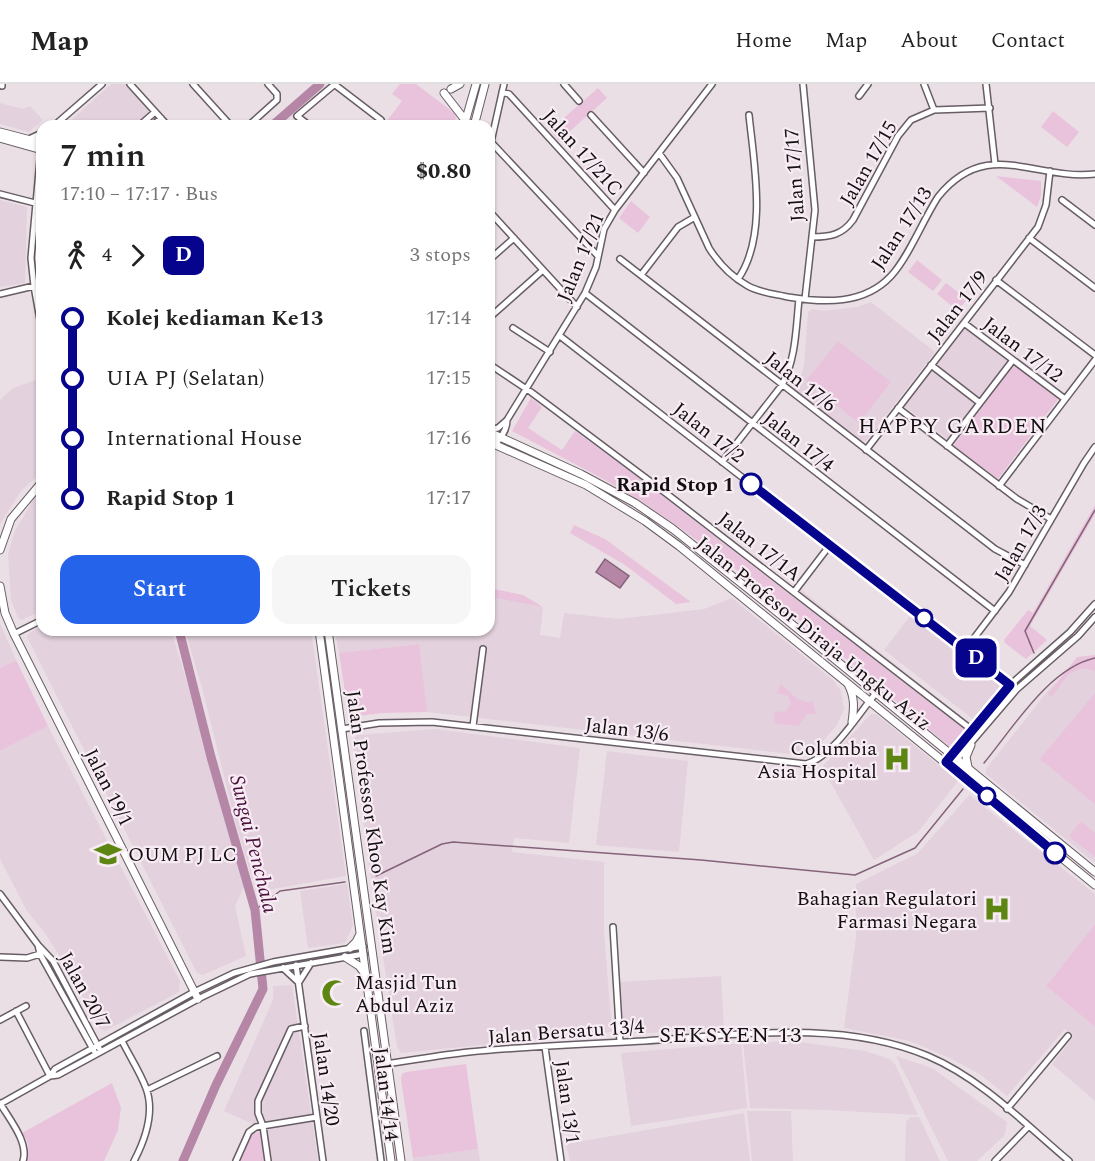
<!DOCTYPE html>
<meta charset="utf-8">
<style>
:root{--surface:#fff;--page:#f6f6f6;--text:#222;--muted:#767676;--line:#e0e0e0;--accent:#2563eb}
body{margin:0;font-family:Spectral,serif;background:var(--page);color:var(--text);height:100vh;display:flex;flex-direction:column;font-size:22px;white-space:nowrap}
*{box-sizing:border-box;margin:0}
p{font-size:20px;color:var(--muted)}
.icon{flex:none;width:33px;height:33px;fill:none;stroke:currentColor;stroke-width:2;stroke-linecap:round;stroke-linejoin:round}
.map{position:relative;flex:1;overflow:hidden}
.side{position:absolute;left:36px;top:36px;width:459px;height:516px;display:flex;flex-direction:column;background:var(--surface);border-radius:18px;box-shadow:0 2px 4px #0004}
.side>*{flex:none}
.badge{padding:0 12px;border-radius:9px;font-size:21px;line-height:39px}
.map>.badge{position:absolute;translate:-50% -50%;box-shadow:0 0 0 3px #fff}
.legs{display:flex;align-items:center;gap:9px;height:66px;padding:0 24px;font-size:20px}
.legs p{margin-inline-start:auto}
.headline{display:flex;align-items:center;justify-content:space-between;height:102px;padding:0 24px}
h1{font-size:33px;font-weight:600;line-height:45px}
.action{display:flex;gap:12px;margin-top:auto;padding:12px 24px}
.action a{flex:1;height:69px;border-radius:18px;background:var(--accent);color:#fff;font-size:24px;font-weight:600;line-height:69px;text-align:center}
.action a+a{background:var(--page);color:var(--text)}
ul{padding:0 24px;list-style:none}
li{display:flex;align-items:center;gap:21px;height:60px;font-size:22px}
li i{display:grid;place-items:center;width:9px;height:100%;margin:0 8px;background:currentColor}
li i::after{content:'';width:15px;height:15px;margin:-8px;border:4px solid;border-radius:50%;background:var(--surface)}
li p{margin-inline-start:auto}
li:first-child i{background:linear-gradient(#0000 50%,currentColor 0)}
li:last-child i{background:linear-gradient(currentColor 50%,#0000 0)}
header{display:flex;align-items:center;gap:36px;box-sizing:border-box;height:84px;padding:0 30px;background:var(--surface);border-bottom:2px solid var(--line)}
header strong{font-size:28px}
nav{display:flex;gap:33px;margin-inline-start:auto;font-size:21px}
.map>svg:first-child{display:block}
</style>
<header>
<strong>Map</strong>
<nav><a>Home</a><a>Map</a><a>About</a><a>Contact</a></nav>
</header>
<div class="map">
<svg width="1095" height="1077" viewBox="0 0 1095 1077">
<rect width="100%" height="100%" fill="#ebdfe6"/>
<path fill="#e3d1dd" d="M111,0H126L152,28L136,42H65Z
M0,19L23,25L30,22L43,36L29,48L0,40Z
M0,116L27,123L25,199L0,203Z
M871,218L935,268L866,357L860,356L793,304L801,293L804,281L808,228L812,225L824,227L857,223Z
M963,243L1009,278L980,315L935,280Z
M932,285L976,319L947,355L904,322Z
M42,294V388L21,407L0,440V316L13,304Z
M35,413L42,427V526L22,536L18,534L11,516L8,470L15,447Z
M801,506L961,632L956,638L796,513Z
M489,513L543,523L540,551L560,554L564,529L618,535L704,525L732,514L833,596L841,607L844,625L837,641L817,664L802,671L791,670L427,628L418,560L339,569L335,546H489Z
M910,532L1001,602L974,636L884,566Z
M0,539L16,576L0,584Z
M42,542V546H171L190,608L244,803L235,822L246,872L203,891L197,889L27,553L29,549Z
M185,546H311L346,792L256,808L236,740L202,604Z
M1095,578V779L986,690V685L1051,603L1069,588Z
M871,630H876L958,697L918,748L874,776L822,683Z
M48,642L180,897L179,908L105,947L100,945L66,882L45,849L27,827L0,775V667Z
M435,645L580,664L569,759L514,754L512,768L604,778V849L612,948L401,969L397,963L369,783L353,656L357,651Z
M607,667L688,677L679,768L596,761Z
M969,711L1095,810V840L1046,902L1095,943V1017L1052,980L1074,952L1065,945L1007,1012L981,991L952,975L910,957L844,944L856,853V800L918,769Z
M347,800L353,841L345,859L308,864L300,807Z
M721,892L724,945L628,950L623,946L620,898Z
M292,901L318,1077H271L266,1046L224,1027L273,916V902Z
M793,957L865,967L890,975L895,980L918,1031L827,1026L750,1024L743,959Z
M741,959L747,1024L631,1042L621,969Z
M896,972L932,984L1007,1038L1005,1051L977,1077H948Z
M747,1027H791L793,1077H752Z
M744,1029L750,1077H570L566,1060Z
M910,1033H919L940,1077H905L906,1038Z
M478,1065L480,1077H413V1074Z"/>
<path fill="#e9c3dc" d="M400,0H416L453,28L456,33L453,42H383L402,17L392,10Z
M598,4L607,14L559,57L550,46Z
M1053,27L1079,48L1067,63L1041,43Z
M996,92L1041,97V111L1037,123Z
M631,117L650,133L638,149L619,134Z
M917,176L942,196L933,207L908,188Z
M946,199L967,215L958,227L937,210Z
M838,257L891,298L859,339L806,297Z
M1014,280L1059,314L998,395L953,362Z
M531,314L542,323L528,344L562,366L575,347L639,394L964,645V648L953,662L950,663C850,579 749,488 640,417C599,391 555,370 512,347Z
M1095,421V430L1030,542L1047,556L1026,575L1005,559L1004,556L1028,526L1033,529Z
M574,441L605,455L691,518L676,520L625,481L570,449Z
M489,504L523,511L543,523L489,513Z
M419,560L427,628L383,629L349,633L339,569Z
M1095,571V587L1082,584L1069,590L1053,611L1050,612L1048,610L1077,573Z
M16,576L48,642L0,667V584Z
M781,600C790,608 801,622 813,617L816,630H807L798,642L774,639L775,628L786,627L791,620L788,612L777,609Z
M1095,609V720L1040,675Z
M1081,737L1095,749V773L1069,752Z
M1095,840V943L1046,902Z
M466,980L478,1065L413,1074L401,996L402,990L406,988Z
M112,999L121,1024L118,1046L104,1077H24C30,1066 30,1059 22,1049Z
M261,1047L266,1077H239L250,1051Z"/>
<path fill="#b586a6" stroke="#846279" stroke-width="1.5" d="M605,475L629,492L620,504L596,488Z"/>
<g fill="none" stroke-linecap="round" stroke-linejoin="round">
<path stroke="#846279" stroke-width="1.5" d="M1034,569L1025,547L1095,426
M984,679C1013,644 1049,584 1095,574
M376,792L442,760L453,758L701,776L855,791L915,764L963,705
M255,826L280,807L345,798"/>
<path stroke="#b586a6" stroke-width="9" d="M272,42L320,0
M179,546L211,673L255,826L263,905L216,1001L183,1077"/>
<defs>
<path id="minor" d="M130,0L168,42
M193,0L231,42
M334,0L381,36
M564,0L579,17
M803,0L815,126L805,215
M924,0L934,26
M986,0L995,80
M2,2V0
M502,8L509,10L615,126
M859,12L868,0
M591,31L644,89
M51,42L55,41L102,0
M139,42L155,28
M152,42L161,34
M248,42L277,16V10L268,0
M310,42L297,32L335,0
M29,55L42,49
M491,58L598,172
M41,65L31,174L34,202L42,247
M489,67L504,0
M659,69L677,94L709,164C719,180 732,193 748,202C761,209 775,210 788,213C824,219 864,221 891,192C908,174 923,136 938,113C987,52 1035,97 1095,90
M0,110L35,119
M1062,116L1095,141
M489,127L577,223
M812,153C830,153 842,151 853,136L898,52L911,36L934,26L990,24
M1029,154L1095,204
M620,175L995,465L1025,481
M489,176L514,154
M641,191L678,143L695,133
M738,195C768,152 754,80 749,31
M996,196L1095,271
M585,209L995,527
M0,210L34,202
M489,234L543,186
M964,239L1065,315
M513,244L550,268
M560,252L1010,601
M489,280L531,308L667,410L972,646
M931,281L980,319
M898,324L1017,415L1051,435
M489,346L498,344L507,336
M491,357H498C503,351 507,344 507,336L585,209L596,183L604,145L615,126L712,0
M947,362L1013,276
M866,366L1038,143L1046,121L1050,87
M722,378L782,301C796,275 796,244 799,215
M999,402L1095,276
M794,508L830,461
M14,550L42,536
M965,566L1009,508L1084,379L1095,363
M473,642L483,565
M342,645L379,639L432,638L806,680C833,673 858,630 876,609
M946,678L1010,601L1070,548L1095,520
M951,682L1017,605L1078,552L1095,533
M0,810L38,861L53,877L99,964
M613,843L620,958
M38,861L40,870L94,967
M0,873L27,874L40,870
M296,881L323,1077
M283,884L298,898
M299,898L311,879
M16,927L50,992
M0,936L26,922
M364,947L381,1077
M122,957C130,973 140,988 146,1004C155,1028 145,1056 134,1077
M545,963L561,1077
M379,981C409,977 439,971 469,968C527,962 586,960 645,957C737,951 840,935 928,972C982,995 1025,1040 1069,1077
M50,992L58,991L198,915L250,890L364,870
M147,1006L217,972
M0,1019C9,1035 29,1058 23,1077
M0,1020L50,992L55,985L194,908L234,889L273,878L363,862
M1007,1025L1068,952
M236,1077L249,1048L256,1043L317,1033
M268,1077L263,1042L258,1029V1017L291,945L305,942
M995,1077L1028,1043"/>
<path id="major" d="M451,5L460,0
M444,9L465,36
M464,42L476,0
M474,42L485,0
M0,48L42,59
M0,54L42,66
M489,348L581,390L635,419L673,445L766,519L1095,788
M489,358L586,401L645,437L679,462L1095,801
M0,466L11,435L42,398
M0,502L5,529L14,550L198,915
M319,546L391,1077
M328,546L401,1077
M848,600C855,613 854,624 852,638
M968,683L966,673L971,661
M350,864L356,858L360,850
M345,873L359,882L365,890"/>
</defs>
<use href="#minor" stroke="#675d64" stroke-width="8"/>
<use href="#major" stroke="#675d64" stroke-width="9"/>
<use href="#minor" stroke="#fff" stroke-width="5"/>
<use href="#major" stroke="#fff" stroke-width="7"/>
</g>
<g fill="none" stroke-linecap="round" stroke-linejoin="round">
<defs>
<path id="line-1" d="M751,400L1010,601L946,678L1055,769"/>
</defs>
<use href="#line-1" stroke="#fff" stroke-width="14"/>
<use href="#line-1" stroke="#06038d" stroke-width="9"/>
</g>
<defs>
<symbol id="hospital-bare" viewBox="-9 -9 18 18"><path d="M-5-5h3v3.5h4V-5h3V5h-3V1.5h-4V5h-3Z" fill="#5c8611" stroke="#f8ecf4" stroke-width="2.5" paint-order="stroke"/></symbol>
<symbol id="university-bare" viewBox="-9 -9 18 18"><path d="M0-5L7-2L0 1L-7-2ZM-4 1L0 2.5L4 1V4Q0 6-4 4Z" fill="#5c8611" stroke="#f8ecf4" stroke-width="2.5" paint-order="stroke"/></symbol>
<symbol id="mosque-bare" viewBox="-9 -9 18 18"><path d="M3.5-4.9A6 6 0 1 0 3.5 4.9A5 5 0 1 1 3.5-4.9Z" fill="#5c8611" stroke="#f8ecf4" stroke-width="2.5" paint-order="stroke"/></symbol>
</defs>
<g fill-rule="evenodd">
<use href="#hospital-bare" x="878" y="656" width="38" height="38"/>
<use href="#university-bare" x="89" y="751" width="38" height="38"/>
<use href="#hospital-bare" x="978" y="806" width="38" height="38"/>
<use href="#mosque-bare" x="316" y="890" width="38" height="38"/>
</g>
<g fill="#fff" stroke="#06038d" stroke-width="3">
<circle cx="751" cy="400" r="10"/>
<circle cx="924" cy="534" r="8"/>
<circle cx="987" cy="712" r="8"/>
<circle cx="1055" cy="769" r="10"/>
</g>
<g text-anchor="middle" stroke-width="4.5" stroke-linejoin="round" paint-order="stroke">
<g font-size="20" fill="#130f11" stroke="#f8ecf4">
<text transform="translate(583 68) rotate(48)" y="7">Jalan 17/21C</text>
<text transform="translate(868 79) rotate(-60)" y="7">Jalan 17/15</text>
<text transform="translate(794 91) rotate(-94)" y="7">Jalan 17/17</text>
<text transform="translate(901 144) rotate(-57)" y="7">Jalan 17/13</text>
<text transform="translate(580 173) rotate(-68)" y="7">Jalan 17/21</text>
<text transform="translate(957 222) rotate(-52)" y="7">Jalan 17/9</text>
<text transform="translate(1023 265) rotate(37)" y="7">Jalan 17/12</text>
<text transform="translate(801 297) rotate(38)" y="7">Jalan 17/6</text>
<text transform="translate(709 348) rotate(38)" y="7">Jalan 17/2</text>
<text transform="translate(799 357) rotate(38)" y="7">Jalan 17/4</text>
<text transform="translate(1020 459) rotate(-60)" y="7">Jalan 17/3</text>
<text transform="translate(760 462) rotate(38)" y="7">Jalan 17/1A</text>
<text transform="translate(814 549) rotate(39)" y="7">Jalan Profesor Diraja Ungku Aziz</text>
<text transform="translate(627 645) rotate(7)" y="7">Jalan 13/6</text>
<text transform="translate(109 703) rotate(63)" y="7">Jalan 19/1</text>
<text transform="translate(372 738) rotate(82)" y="7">Jalan Professor Khoo Kay Kim</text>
<text transform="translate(85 906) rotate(61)" y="7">Jalan 20/7</text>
<text transform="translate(566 947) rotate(-4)" y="7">Jalan Bersatu 13/4</text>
<text transform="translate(327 995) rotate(82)" y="7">Jalan 14/20</text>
<text transform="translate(387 1010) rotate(83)" y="7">Jalan 14/14</text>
<text transform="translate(568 1018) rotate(82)" y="7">Jalan 13/1</text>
</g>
<g font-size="20" font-weight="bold" fill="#130f11" stroke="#f8ecf4" text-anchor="end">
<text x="734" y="407">Rapid Stop 1</text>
</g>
<g font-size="20" fill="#130f11" stroke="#f8ecf4" text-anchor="end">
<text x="877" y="671">Columbia<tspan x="877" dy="23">Asia Hospital</tspan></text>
<text x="128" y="777" text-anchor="start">OUM PJ LC</text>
<text x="977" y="821">Bahagian Regulatori<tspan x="977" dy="23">Farmasi Negara</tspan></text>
<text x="355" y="905" text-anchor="start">Masjid Tun<tspan x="355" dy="23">Abdul Aziz</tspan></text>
</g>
<g font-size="21" letter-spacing="1.5" fill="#130f11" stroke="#f8ecf4">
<text x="953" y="349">HAPPY GARDEN</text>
</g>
<g font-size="21" font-style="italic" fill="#4a103c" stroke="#f8ecf4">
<text transform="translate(254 760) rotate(76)" y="7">Sungai Penchala</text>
</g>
<g font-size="22" letter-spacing="1.5" fill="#130f11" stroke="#f8ecf4">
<text x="731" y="958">SEKSYEN 13</text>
</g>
</g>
</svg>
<b class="badge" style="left:976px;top:574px;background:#06038d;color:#fff">D</b>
<section class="side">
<div class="headline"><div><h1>7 min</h1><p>17:10 – 17:17 · Bus</p></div><b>$0.80</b></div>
<div class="legs"><svg class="icon" aria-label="walk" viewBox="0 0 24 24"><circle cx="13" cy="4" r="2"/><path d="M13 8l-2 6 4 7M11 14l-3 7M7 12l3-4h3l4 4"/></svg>4<svg class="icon" aria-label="forward" viewBox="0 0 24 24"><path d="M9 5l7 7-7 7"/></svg><b class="badge" style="background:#06038d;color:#fff">D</b><p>3 stops</p></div>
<ul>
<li><i style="color:#06038d"></i><b>Kolej kediaman Ke13</b><p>17:14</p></li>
<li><i style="color:#06038d"></i><span>UIA PJ (Selatan)</span><p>17:15</p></li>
<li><i style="color:#06038d"></i><span>International House</span><p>17:16</p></li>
<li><i style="color:#06038d"></i><b>Rapid Stop 1</b><p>17:17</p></li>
</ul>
<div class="action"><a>Start</a><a>Tickets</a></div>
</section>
</div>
